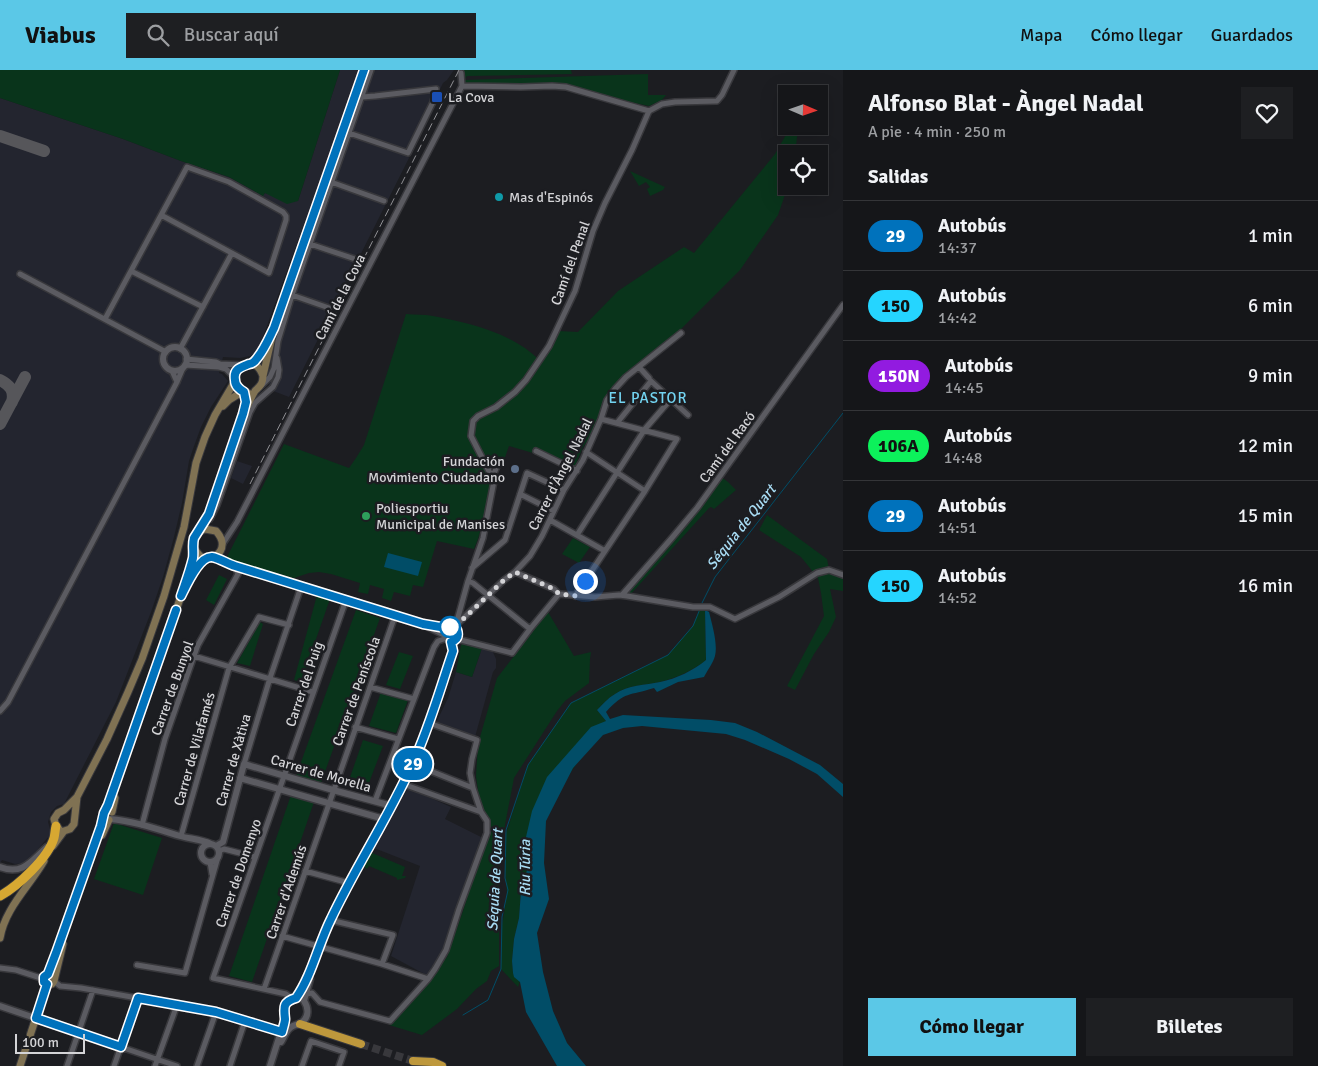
<!DOCTYPE html>
<html lang="es">
<meta charset="utf-8">
<style>
:root{--surface:#151619;--page:#1e1f22;--text:#f1f3f6;--muted:#9d9fa2;--line:#343538;--accent:#5bc8e7}
body{margin:0;font-family:Signika,sans-serif;background:var(--page);color:var(--text);height:100vh;display:flex;flex-direction:column;font-size:19px;white-space:nowrap}
*{box-sizing:border-box;margin:0}
p{font-size:16px;color:var(--muted)}
.icon{flex:none;width:28px;height:28px;fill:none;stroke:currentColor;stroke-width:2;stroke-linecap:round;stroke-linejoin:round}
.map{position:relative;flex:1;overflow:hidden}
.sheet{display:flex;flex-direction:column;background:var(--surface);width:475px}
.sheet>*{flex:none}
.badge{padding:0 10px;border-radius:16px;font-size:18px;line-height:32px}
.needle{width:32px;rotate:92deg}
.fabs{position:absolute;left:778px;top:15px;display:grid;gap:10px}
.fabs a{display:grid;place-items:center;width:50px;height:50px;border-radius:0px;background:var(--surface);box-shadow:0 5px 20px #0002,0 0 0 1px var(--line);font-size:25px}
.scale{position:absolute;left:15px;bottom:12px;width:70px;box-sizing:border-box;padding-left:5px;border:2px solid #d4d4d7;border-top:0;font-size:14px;line-height:18px;white-space:nowrap;color:#d4d4d7;-webkit-text-stroke:4px #1c1d21;paint-order:stroke}
.you{position:absolute;width:25px;height:25px;margin:-12px;border:4px solid #fff;border-radius:50%;background:#1a73e8;box-shadow:0 0 0 8px #1a73e833}
.map>.badge{position:absolute;translate:-50% -50%;box-shadow:0 0 0 2px #fff}
h2{padding:0 25px;font-size:19px;line-height:45px}
.round{display:grid;place-items:center;flex:none;width:52px;height:52px;border-radius:0px;background:var(--page)}
.head{display:flex;align-items:center;justify-content:space-between;height:85px;padding:0 25px}
h1{font-size:24px;font-weight:800;line-height:38px}
.button{display:flex;gap:10px;margin-top:auto;padding:10px 25px}
.button a{flex:1;height:58px;border-radius:0px;background:var(--accent);color:#111;font-size:20px;font-weight:800;line-height:58px;text-align:center}
.button a+a{background:var(--page);color:var(--text)}
ul{padding:0;list-style:none}
li{display:flex;align-items:center;gap:15px;height:70px;padding:0 25px;border-top:1px solid var(--line)}
li div{flex:1}
li b{display:block;font-size:19px}
li em{font-style:normal}
li .badge{min-width:55px;font-weight:700;text-align:center}
header{display:flex;align-items:center;gap:30px;box-sizing:border-box;height:70px;padding:0 25px;background:var(--accent);color:#111}
header strong{font-size:24px}
nav{display:flex;gap:28px;margin-inline-start:auto;font-size:18px}
.search{width:350px;height:45px;background:var(--page);display:flex;align-items:center;gap:12px;box-sizing:border-box;padding:0 18px;border-radius:0px;color:var(--muted);font-size:19px}
main{display:flex;flex:1;min-height:0}
.map>svg:first-child{display:block}
</style>
<header>
<strong>Viabus</strong>
<div class="search"><svg class="icon" aria-label="search" viewBox="0 0 24 24"><circle cx="10" cy="10" r="6"/><path d="M15 15l6 6"/></svg>Buscar aquí</div>
<nav><a>Mapa</a><a>Cómo llegar</a><a>Guardados</a></nav>
</header>
<main>
<div class="map">
<svg width="843" height="996" viewBox="0 0 843 996">
<rect width="100%" height="100%" fill="#1c1d21"/>
<path fill="#23252f" d="M340,0H358L311,135L260,275L254,284L250,286L240,288L223,287L219,303L222,304L228,311L211,337L201,357L193,379L189,391L182,433L174,467L163,507L151,542L116,632L64,734L57,736L51,742L48,752L50,759V765L26,793L15,794L2,790L0,793V28L123,69L181,91L229,107L263,125L265,123L298,131Z
M370,0H454L447,10L443,13L408,86L409,88L289,327L268,319L278,266Z
M237,391L252,396L243,414L231,408Z
M482,578L492,580L496,589V598L493,602L475,667L436,653L448,628L456,602L472,607Z
M408,718L451,737L445,749L483,768L444,881L428,906L391,886L420,796L374,778Z"/>
<path fill="#09341b" d="M0,0H340L298,131L287,134L265,123L263,126L229,107L181,91L123,69L0,28Z
M463,0H571L572,4L467,6L464,10L648,4V25H666L662,30L649,36L630,32L569,16L463,13Z
M791,56H796L798,59L795,84H786V116H788L778,145L740,200L680,260L643,295L625,305L613,317L604,332L599,347L589,368L582,379L575,396L573,397L551,387L535,379L533,383L509,376L503,393L495,390L491,402L485,394L488,400L484,410L494,411L478,469L474,479L437,471L423,517L413,515L410,526L394,522L391,531L382,528L384,519L370,515L368,524L358,522L360,513L331,504L319,502L309,503L294,508L226,489L284,374L349,398L356,388L364,375L406,244C415,245 424,244 433,246C467,252 515,264 539,290L526,310L507,329L527,312L550,276L558,261L578,262L618,221L684,177L694,183L775,84Z
M630,101L665,117L663,120L650,126L647,119L650,117L646,112L639,116Z
M720,406L728,412L736,420L714,439L711,437L709,438L629,526L622,525L671,469Z
M767,445L827,489L829,499L843,506V521L830,519L836,547L829,562L814,584L795,620L787,616L824,546L821,523L818,508L801,487L759,460Z
M573,468L590,477L579,493L562,484Z
M219,505L227,509L214,535L206,530Z
M317,525L330,529L301,612L294,610Z
M700,538L705,540L706,590C694,600 676,608 660,612C645,615 628,615 615,624C608,628 603,634 597,640L606,651L526,767L527,801L521,821L519,848L514,869L512,891L513,903L520,911L518,917L501,899L502,856L507,825L505,797L506,764L528,695L571,633L668,585L693,556Z
M356,540L380,548L321,713L296,706Z
M548,542L574,586L591,582L590,589L589,613L565,631L557,641L514,708L499,786V896L491,901L487,911L476,919L457,939L422,965L389,955L447,887L464,838L487,763V751L481,742L476,706L478,674L497,608Z
M260,552L263,554L250,596L237,593Z
M465,572L482,578L472,607L456,602L461,575Z
M399,582L413,586L400,619L386,615Z
M381,622L408,630L396,663L369,656Z
M363,670L383,676L367,718L348,713Z
M291,725L314,732L252,912L229,906Z
M114,753L162,768L143,825L94,809Z
M370,782L405,797L402,806H406L405,808L397,810V808L369,796L367,799L362,795Z"/>
<path fill="#014d67" d="M388,483L422,492L418,506L384,497Z
M705,540L709,542C712,554 718,574 715,586C713,593 707,601 704,607L678,612L657,622L654,618C629,626 625,621 606,642L610,649L623,645L711,650L735,653L757,662L820,695L843,714V727L817,704L789,689L745,670L726,664L642,656L623,658L603,665L573,698L546,751L544,793L549,829L537,863L543,902L553,941L567,973L586,996H557L526,942L520,912L514,907L513,903L512,891L514,869L519,848L521,821L527,800L526,767L532,741L547,707L591,657L606,651L597,640C603,634 608,628 615,624C628,615 645,615 660,612C676,609 694,600 706,590Z"/>
<g fill="none" stroke-linecap="round" stroke-linejoin="round">
<path stroke="#014d67" stroke-width="1" d="M701,535L715,507L843,343
M463,945L488,930L501,899L502,847L508,820L505,808L506,760L528,695L571,633L668,585L693,556L700,539"/>
<path stroke="#56565a" stroke-width="12" d="M0,66L44,81
M0,310C10,315 15,321 12,332
M0,354L25,307"/>
<path stroke="#38383c" stroke-width="8" stroke-dasharray="8 4" stroke-linecap="butt" d="M361,974L413,991"/>
<defs>
<path id="minor" d="M462,16L521,17L552,16L566,17L649,41
M649,41L662,34L675,32L717,31L722,25L734,0
M349,63L408,83L433,32L436,19L375,26L362,27
M331,112L384,131
M310,174L355,189
M131,201L203,237
M20,204L166,282
M292,225L329,238
M105,249L187,97L229,112L283,142L286,146V150L269,203L161,145
M180,279L232,183
M186,289L216,292L220,294L245,295
M185,295L219,297L226,299L234,307
M639,297L649,308
M172,301L177,312
M262,315L270,307L274,298L278,271L292,225L371,0
M617,353L651,311L688,345
M536,381L577,401
M586,382L645,421
M492,408L498,394
M520,424L554,441
M210,449L217,435L250,342L255,333L273,317L278,307L279,300L277,288
M550,450L605,481
M577,465L645,359L671,329
M222,475L237,452L462,16L461,3
M472,498L505,470L527,403L564,420
M515,502L554,519L559,524L595,527L619,525L627,526L693,537H710L735,549L779,527L817,503L829,500L843,505
M468,511L473,513L530,559
M622,525L671,469L697,438L843,235
M575,526L645,421L677,369L601,349
M456,555L504,510L515,502L530,486L542,466L564,420L583,390L601,349L607,330L615,319L626,307L681,263
M455,558L468,511L483,468L494,411L471,366L473,351L478,346L496,337L515,322L526,310L549,276L575,221L593,161L605,133L632,80L649,41
M457,569L512,583L530,559L559,524
M194,586L313,622
M370,617L414,629
M0,641L8,632L177,312L183,298
M355,657L398,669
M244,694L270,608L301,517
M413,694L473,718
M403,714L481,742
M375,731L434,577L438,571L444,569
M142,755L165,669L194,586L198,575L238,504L235,496
M181,766L229,598L259,547L289,555
M219,781L224,779L255,787
M210,792L212,804
M305,801L349,813
M330,850L393,865L382,894
M282,866L382,894L428,909
M137,895L185,903L218,787
M0,898L16,900L44,909
M54,911L60,916L81,918L216,942L282,962
M264,919L395,546
M306,924L312,923L320,932L390,951L428,909L435,899L446,880L459,839L487,763V751L481,742L473,718L470,703L472,689L477,670L429,653
M293,929L286,924L213,908L346,530
M35,948L177,996
M67,996L93,920
M114,996L138,928
M155,996L177,935
M197,996L216,942
M230,996L245,951
M302,996L311,971L344,982L339,996"/>
<path id="tertiary" d="M163 289a12 12 0 1 1 24 0a12 12 0 1 1-24 0Z
M212,487L235,496L423,554L446,558L453,557L457,561C459,566 457,570 451,572
M429,557L443,564
M240,708L384,749
M110,749C134,751 157,759 180,766C190,769 201,769 211,774
M201 783a9 9 0 1 1 18 0a9 9 0 1 1-18 0Z
M216,776L223,772L244,694L333,720L392,736
M0,797C23,806 32,790 47,777
M0,936L35,948
M281,972C284,967 286,961 290,958C293,955 297,955 301,953C309,948 309,938 304,931L310,909
M270,996L285,949L283,940L286,934L289,930L296,929C312,904 318,875 331,849C356,796 388,748 412,695C429,658 440,619 453,581L451,572"/>
<path id="secondary" d="M251,294L258,287L269,267
M248,323C214,317 252,273 263,306
M223,336L229,330L242,322
M247,337C249,332 252,326 255,321C260,316 263,314 263,306L274,258L364,0
M194,479L201,487C220,491 229,475 216,461L205,459L198,462
M189,510C194,501 199,494 208,488
M112,742L115,728
M59,759L56,756L54,749L58,743L64,740L77,727
M102,765L109,750
M53,776L64,761L70,759L74,754L77,727L107,669L128,622L142,589L164,526L184,457L196,393L205,367L215,345L235,311
M0,868C5,838 29,817 44,791
M47,914L44,910V907L48,904L56,883L101,756L104,743L108,735L181,526L192,493L193,484L194,468L209,444L232,380L246,332L244,322
M47,914H52L54,911L63,874
M20,996L47,914"/>
<path id="trunk" d="M300,954L361,974
M413,991L433,992L442,996"/>
<path id="motorway" d="M0,826C18,816 48,788 54,768C55,764 55,760 56,756"/>
</defs>
<use href="#minor" stroke="#38383c" stroke-width="8"/>
<use href="#tertiary" stroke="#38383c" stroke-width="9"/>
<use href="#secondary" stroke="#38383c" stroke-width="9"/>
<use href="#trunk" stroke="#38383c" stroke-width="10"/>
<use href="#motorway" stroke="#38383c" stroke-width="11"/>
<use href="#minor" stroke="#5b5b61" stroke-width="5"/>
<use href="#tertiary" stroke="#5b5b61" stroke-width="6"/>
<use href="#secondary" stroke="#807253" stroke-width="7"/>
<use href="#trunk" stroke="#be983c" stroke-width="8"/>
<use href="#motorway" stroke="#d7a832" stroke-width="9"/>
<path stroke="#909094" stroke-width="1" stroke-dasharray="8 4" stroke-linecap="butt" d="M250,414L459,0"/>
</g>
<g fill="none" stroke-linecap="round" stroke-linejoin="round">
<defs>
<path id="line" d="M176,540L108,735L104,743L101,756L56,883L48,904L44,907V912L47,914L36,948L121,977L138,928L216,942L282,962C283,958 285,952 285,949C284,938 282,932 296,928C312,905 318,875 331,849C356,796 388,748 412,695C429,659 440,619 453,581L451,572C457,570 459,566 457,560L453,557L446,558L423,554L235,496C228,494 219,488 212,487C199,486 186,516 181,526C185,514 190,501 193,488C194,481 192,475 194,468L209,444L243,344L246,332L244,322C239,319 235,316 235,310C233,299 241,297 249,294C252,294 256,290 258,287C265,278 269,268 274,258L364,0"/>
</defs>
<use href="#line" stroke="#fff" stroke-width="11"/>
<use href="#line" stroke="#0072bc" stroke-width="8"/>
<path stroke="#d4d4d7" stroke-width="5" stroke-dasharray="0 9" d="M450,557L455,558L456,556L504,510L515,502L554,519L559,524L576,526L585,511"/>
</g>
<rect fill="#1a4fb4" stroke="#1c1d21" stroke-width="2" x="431" y="21" width="12" height="12" rx="2.5"/>
<circle fill="#0f9aa8" stroke="#1c1d21" stroke-width="2" cx="499" cy="127" r="5"/>
<circle fill="#5c6f8a" stroke="#1c1d21" stroke-width="2" cx="515" cy="399" r="5"/>
<circle fill="#2e9e5b" stroke="#1c1d21" stroke-width="2" cx="366" cy="446" r="5"/>
<circle fill="#fff" stroke="#0072bc" stroke-width="2.5" cx="450" cy="557" r="10"/>
<g text-anchor="middle" stroke-width="5" stroke-linejoin="round" paint-order="stroke">
<g font-size="14" fill="#d4d4d7" stroke="#1c1d21" text-anchor="start">
<text x="448" y="32">La Cova</text>
<text x="509" y="132">Mas d'Espinós</text>
<text x="505" y="396" text-anchor="end">Fundación<tspan x="505" dy="16">Movimiento Ciudadano</tspan></text>
<text x="376" y="443">Poliesportiu<tspan x="376" dy="16">Municipal de Manises</tspan></text>
</g>
<g font-size="14" fill="#d4d4d7" stroke="#1c1d21">
<text transform="translate(570 193) rotate(-70)" y="5">Camí del Penal</text>
<text transform="translate(340 227) rotate(-63)" y="5">Camí de la Cova</text>
<text transform="translate(727 377) rotate(-54)" y="5">Camí del Racó</text>
<text transform="translate(560 404) rotate(-63)" y="5">Carrer d'Àngel Nadal</text>
<text transform="translate(304 614) rotate(-71)" y="5">Carrer del Puig</text>
<text transform="translate(172 618) rotate(-70)" y="5">Carrer de Bunyol</text>
<text transform="translate(356 621) rotate(-70)" y="5">Carrer de Peníscola</text>
<text transform="translate(194 679) rotate(-74)" y="5">Carrer de Vilafamés</text>
<text transform="translate(233 690) rotate(-74)" y="5">Carrer de Xàtiva</text>
<text transform="translate(321 703) rotate(16)" y="5">Carrer de Morella</text>
<text transform="translate(238 803) rotate(-71)" y="5">Carrer de Domenyo</text>
<text transform="translate(286 822) rotate(-71)" y="5">Carrer d'Ademús</text>
</g>
<g font-size="15" letter-spacing="1" fill="#73d4f1" stroke="#1c1d21">
<text x="648" y="333">EL PASTOR</text>
</g>
<g font-size="15" font-style="italic" fill="#a8dcf4" stroke="#1c1d21">
<text transform="translate(741 457) rotate(-52)" y="5">Séquia de Quart</text>
<text transform="translate(525 798) rotate(-90)" y="5">Riu Túria</text>
<text transform="translate(495 810) rotate(-87)" y="5">Séquia de Quart</text>
</g>
</g>
</svg>
<div class="fabs">
<a><svg class="needle" viewBox="-14 -14 28 28"><path d="M0-13l5 13h-10z" fill="#e53935"/><path d="M0 13l5-13h-10z" fill="#9d9fa2"/></svg></a>
<a><svg class="icon" aria-label="locate" viewBox="0 0 24 24"><circle cx="12" cy="12" r="6"/><path d="M12 2v4M12 18v4M2 12h4M18 12h4"/></svg></a>
</div>
<div class="scale">100 m</div>
<div class="you" style="left:585px;top:511px"></div>
<b class="badge" style="left:413px;top:694px;background:#0072bc;color:#fff">29</b>
</div>
<section class="sheet">
<div class="head"><div><h1>Alfonso Blat - Àngel Nadal</h1><p>A pie · 4 min · 250 m</p></div><a class="round"><svg class="icon" aria-label="heart" viewBox="0 0 24 24"><path d="M12 20l-8-8c-3-5 5-10 8-4 3-6 11-1 8 4z"/></svg></a></div>
<h2>Salidas</h2>
<ul>
<li><span class="badge" style="background:#0072bc;color:#fff">29</span><div><b>Autobús</b><p>14:37</p></div><em>1 min</em></li>
<li><span class="badge" style="background:#25d5ff;color:#111">150</span><div><b>Autobús</b><p>14:42</p></div><em>6 min</em></li>
<li><span class="badge" style="background:#921be0;color:#fff">150N</span><div><b>Autobús</b><p>14:45</p></div><em>9 min</em></li>
<li><span class="badge" style="background:#0cf15b;color:#111">106A</span><div><b>Autobús</b><p>14:48</p></div><em>12 min</em></li>
<li><span class="badge" style="background:#0072bc;color:#fff">29</span><div><b>Autobús</b><p>14:51</p></div><em>15 min</em></li>
<li><span class="badge" style="background:#25d5ff;color:#111">150</span><div><b>Autobús</b><p>14:52</p></div><em>16 min</em></li>
</ul>
<div class="button"><a>Cómo llegar</a><a>Billetes</a></div>
</section>
</main>
